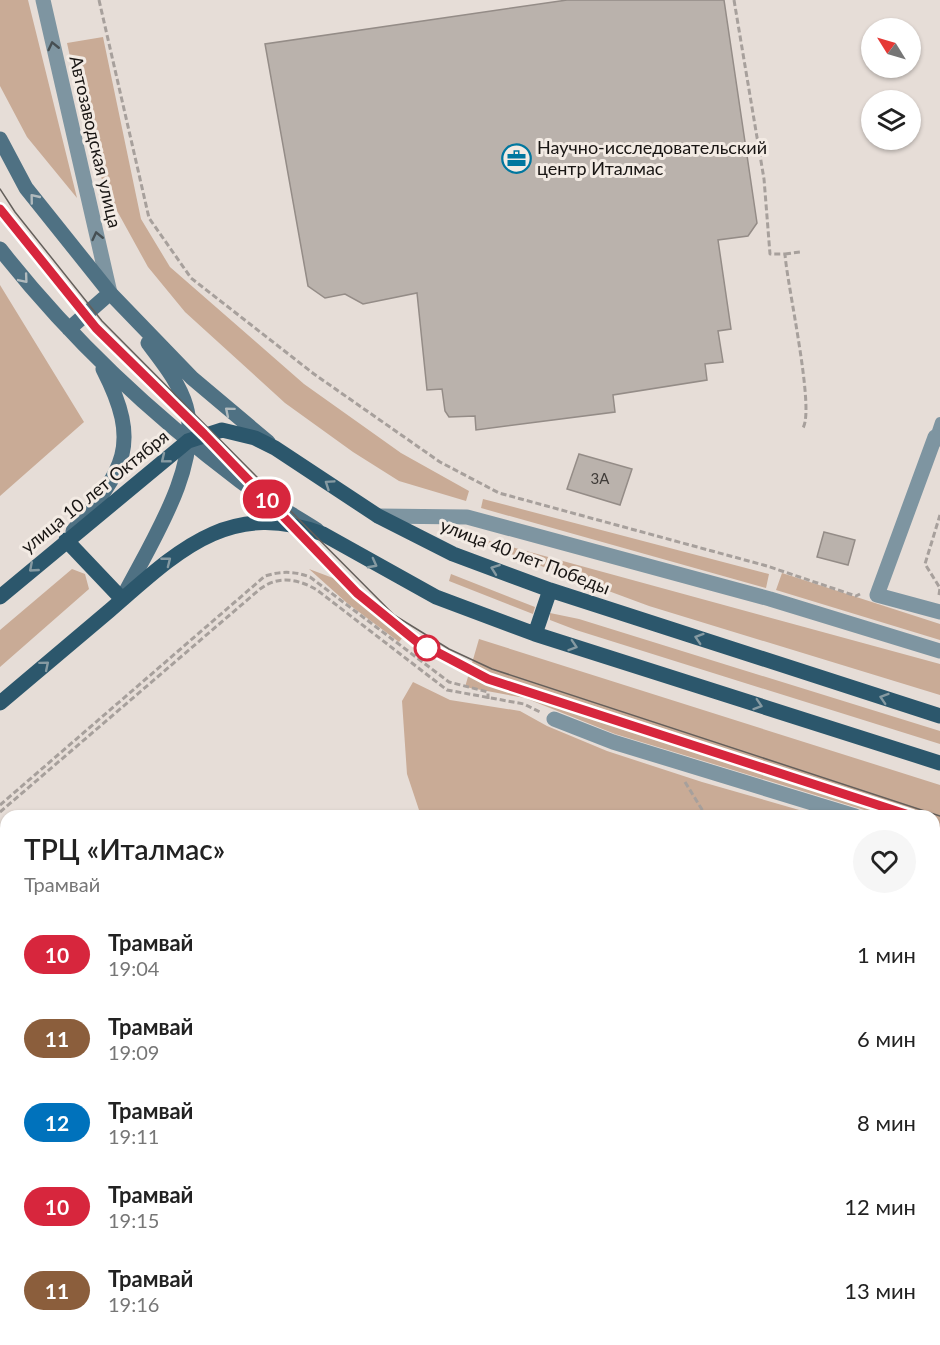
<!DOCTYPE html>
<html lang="ru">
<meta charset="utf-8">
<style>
:root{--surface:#fff;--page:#f6f6f6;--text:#222;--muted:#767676}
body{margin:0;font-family:Lato,sans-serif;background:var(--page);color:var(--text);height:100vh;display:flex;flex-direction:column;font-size:22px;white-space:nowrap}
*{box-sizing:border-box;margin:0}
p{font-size:20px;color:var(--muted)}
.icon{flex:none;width:33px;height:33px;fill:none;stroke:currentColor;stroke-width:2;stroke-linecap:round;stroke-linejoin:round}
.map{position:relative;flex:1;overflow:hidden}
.sheet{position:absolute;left:0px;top:810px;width:940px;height:536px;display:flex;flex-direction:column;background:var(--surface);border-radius:18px 18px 0 0;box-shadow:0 2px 4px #0004}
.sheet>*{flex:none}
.badge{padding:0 12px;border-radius:20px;font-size:21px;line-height:39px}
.needle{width:39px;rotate:307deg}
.fabs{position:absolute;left:861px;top:18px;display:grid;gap:12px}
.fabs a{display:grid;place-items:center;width:60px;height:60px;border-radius:50%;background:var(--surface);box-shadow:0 2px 4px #0004;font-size:30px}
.map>.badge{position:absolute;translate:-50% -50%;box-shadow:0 0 0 3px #fff}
.round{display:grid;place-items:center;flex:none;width:63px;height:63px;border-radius:32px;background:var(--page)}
.summary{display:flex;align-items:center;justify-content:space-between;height:102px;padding:0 24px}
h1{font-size:28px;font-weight:600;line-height:45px}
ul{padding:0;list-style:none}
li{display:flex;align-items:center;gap:18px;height:84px;padding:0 24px}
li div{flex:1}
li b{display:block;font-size:22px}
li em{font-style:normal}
li .badge{min-width:66px;font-weight:700;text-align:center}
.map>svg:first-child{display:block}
</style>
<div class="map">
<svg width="940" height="1345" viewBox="0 0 940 1345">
<rect width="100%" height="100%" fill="#e6ddd7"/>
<path fill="#c9ab96" d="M0,0H28L77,198L27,137L0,86Z
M103,37L141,219L170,267L304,384L401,453L469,491L466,501L399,481L353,452L285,403L185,312L148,267L105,189L87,134L67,43Z
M0,285L84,422L0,496Z
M483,499L769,574L766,588L481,508Z
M486,540L940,664V695L649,606L484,545Z
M72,569L85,574L89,589L0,667V630Z
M309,569L333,578L403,637L399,642L347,603Z
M782,573L940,624V640L776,590Z
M451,574L535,607L533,614L449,581Z
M550,613L579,619L940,731V744L576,630L550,620Z
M479,639L940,785V833L935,831L934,816H884L615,734L525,698L465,687Z
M413,682L450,700L520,711L547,726L607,751L702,782L820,816H421L407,774L402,701Z
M935,849L940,851V910L935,908Z
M0,903L6,907V1340H639L636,1345H0Z
M935,1238L940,1242V1345H661L664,1340H934Z"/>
<path fill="#bd9070" d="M935,908L940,910V1214L934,1211Z"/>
<path fill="#bab2ac" stroke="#948c87" stroke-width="1.5" d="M567,0H724L757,223L748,236L718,240L731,329L718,331L723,362L705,364L707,380L613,395L615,412L476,430L475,416L449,417L445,411L442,389L427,390L417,293L363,304L345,294L325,298L308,286L265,44Z
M579,454L632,469L620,505L567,489Z
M824,532L855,540L848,565L817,557Z"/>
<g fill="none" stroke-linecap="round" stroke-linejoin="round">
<path stroke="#a7a09c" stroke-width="3" stroke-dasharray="6 3" stroke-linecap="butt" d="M99,0L149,218L191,278L314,374L440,462L499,493L767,566L856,596L860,594
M734,0L764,179L770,254H785C787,285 815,408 803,428
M785,254L800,252
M939,595L940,588L925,564L940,515
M685,782L706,816
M0,805L265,576C281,571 294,571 310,577L449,682L488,692V699
M0,812L260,589C279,575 298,579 317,590L447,690L524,704L540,712
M934,902L940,904
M934,1019L940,1016
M934,1054L940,1059
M934,1142L940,1143
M934,1199L940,1203
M934,1256L940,1260
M187,1345L190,1340
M488,1345L491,1340
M647,1345L650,1340
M821,1345L825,1340"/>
<path stroke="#7e95a1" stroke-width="10" d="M935,437L940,422"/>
<path stroke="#7e95a1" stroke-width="15" d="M43,0L110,293
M940,439L935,437L877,595L940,612
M378,516L467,517L770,599L940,651
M554,719L613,742L855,816
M934,840L940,841"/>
<path stroke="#4f7183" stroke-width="15" d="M0,139L26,188L110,293L192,378L268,442
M0,249C69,337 151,414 240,481C264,499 292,514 317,530
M69,329L110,293
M73,531C124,470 142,445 103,369
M122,599C148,547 203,466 186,406C179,382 162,362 148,343"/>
<path stroke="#2c576c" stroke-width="15" d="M66,540L122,599
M0,597L188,441L222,430L255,438L275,448L378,516L453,554L550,590L940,716
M535,634L550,590
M0,703C36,673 72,642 109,611C176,553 228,498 323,534L436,597L535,634L940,763"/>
<path stroke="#645f5b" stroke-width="1.5" d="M0,189L15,212L102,321L394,615L449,649L492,669L940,816
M0,209L84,316L137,368
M299,533C356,592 396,633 471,672L912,816"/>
</g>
<defs><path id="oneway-chevron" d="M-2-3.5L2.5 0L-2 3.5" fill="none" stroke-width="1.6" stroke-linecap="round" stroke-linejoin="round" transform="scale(1.5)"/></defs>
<g stroke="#464f53">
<use href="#oneway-chevron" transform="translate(53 46) rotate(-103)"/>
<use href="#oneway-chevron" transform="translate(97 236) rotate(-103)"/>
</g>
<g stroke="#b1babd">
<use href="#oneway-chevron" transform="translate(34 198) rotate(-129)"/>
<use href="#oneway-chevron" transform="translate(24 279) rotate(50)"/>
<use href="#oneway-chevron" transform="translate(229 411) rotate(-140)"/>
</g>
<g stroke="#869aa2">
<use href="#oneway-chevron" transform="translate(165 459) rotate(141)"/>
<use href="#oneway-chevron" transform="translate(329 484) rotate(-146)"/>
<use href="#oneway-chevron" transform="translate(167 561) rotate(-38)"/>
<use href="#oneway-chevron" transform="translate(373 564) rotate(28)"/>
<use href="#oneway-chevron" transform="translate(33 568) rotate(139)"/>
<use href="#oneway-chevron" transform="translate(495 569) rotate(-160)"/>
<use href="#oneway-chevron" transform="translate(699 638) rotate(-162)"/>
<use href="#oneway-chevron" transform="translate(573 646) rotate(18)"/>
<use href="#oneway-chevron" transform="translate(45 665) rotate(-40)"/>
<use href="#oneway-chevron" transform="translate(884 698) rotate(-162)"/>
<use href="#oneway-chevron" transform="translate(758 705) rotate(18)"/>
</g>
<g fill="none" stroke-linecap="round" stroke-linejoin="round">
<defs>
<path id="line" d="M0,209L96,328L204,434L357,593L416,641L488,679L912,816"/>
</defs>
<use href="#line" stroke="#fff" stroke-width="14"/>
<use href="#line" stroke="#d7263d" stroke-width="9"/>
</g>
<defs>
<symbol id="office-ring" viewBox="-11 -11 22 22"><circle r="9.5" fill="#f3ebe4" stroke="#00779f" stroke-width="1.5"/><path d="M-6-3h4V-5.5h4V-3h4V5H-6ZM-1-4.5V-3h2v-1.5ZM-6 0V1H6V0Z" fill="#00779f"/></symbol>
</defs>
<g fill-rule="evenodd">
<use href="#office-ring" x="500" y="142" width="33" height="33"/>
</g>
<circle fill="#fff" stroke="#d7263d" stroke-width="3" cx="427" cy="648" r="12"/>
<g text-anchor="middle" stroke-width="6" stroke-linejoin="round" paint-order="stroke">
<g font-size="15" fill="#403c39">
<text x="600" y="484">3А</text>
</g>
<g font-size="18" fill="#181513" stroke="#f3ebe4">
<text transform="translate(95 142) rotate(77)" y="6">Автозаводская улица</text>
<text transform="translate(95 492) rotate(-39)" y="6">улица 10 лет Октября</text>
<text transform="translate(525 557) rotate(21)" y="6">улица 40 лет Победы</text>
</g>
<g font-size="18" fill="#181513" stroke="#f3ebe4" text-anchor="start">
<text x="537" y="154">Научно-исследовательский<tspan x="537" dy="21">центр Италмас</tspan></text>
</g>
</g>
</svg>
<div class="fabs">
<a><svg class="needle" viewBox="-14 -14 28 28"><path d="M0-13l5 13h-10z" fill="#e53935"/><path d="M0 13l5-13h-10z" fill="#767676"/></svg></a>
<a><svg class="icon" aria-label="layers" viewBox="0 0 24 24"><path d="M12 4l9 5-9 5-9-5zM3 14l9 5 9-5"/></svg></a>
</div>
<b class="badge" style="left:267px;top:499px;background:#d7263d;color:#fff">10</b>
<section class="sheet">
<div class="summary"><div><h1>ТРЦ «Италмас»</h1><p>Трамвай</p></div><a class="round"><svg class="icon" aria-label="heart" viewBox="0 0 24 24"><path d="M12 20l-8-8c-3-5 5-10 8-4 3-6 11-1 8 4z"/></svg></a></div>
<ul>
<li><span class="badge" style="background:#d7263d;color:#fff">10</span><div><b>Трамвай</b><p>19:04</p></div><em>1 мин</em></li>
<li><span class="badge" style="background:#8b5e3c;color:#fff">11</span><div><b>Трамвай</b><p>19:09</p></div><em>6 мин</em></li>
<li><span class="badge" style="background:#0072bc;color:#fff">12</span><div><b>Трамвай</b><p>19:11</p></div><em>8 мин</em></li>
<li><span class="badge" style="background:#d7263d;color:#fff">10</span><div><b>Трамвай</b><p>19:15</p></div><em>12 мин</em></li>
<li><span class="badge" style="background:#8b5e3c;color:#fff">11</span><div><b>Трамвай</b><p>19:16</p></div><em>13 мин</em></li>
</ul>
</section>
</div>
